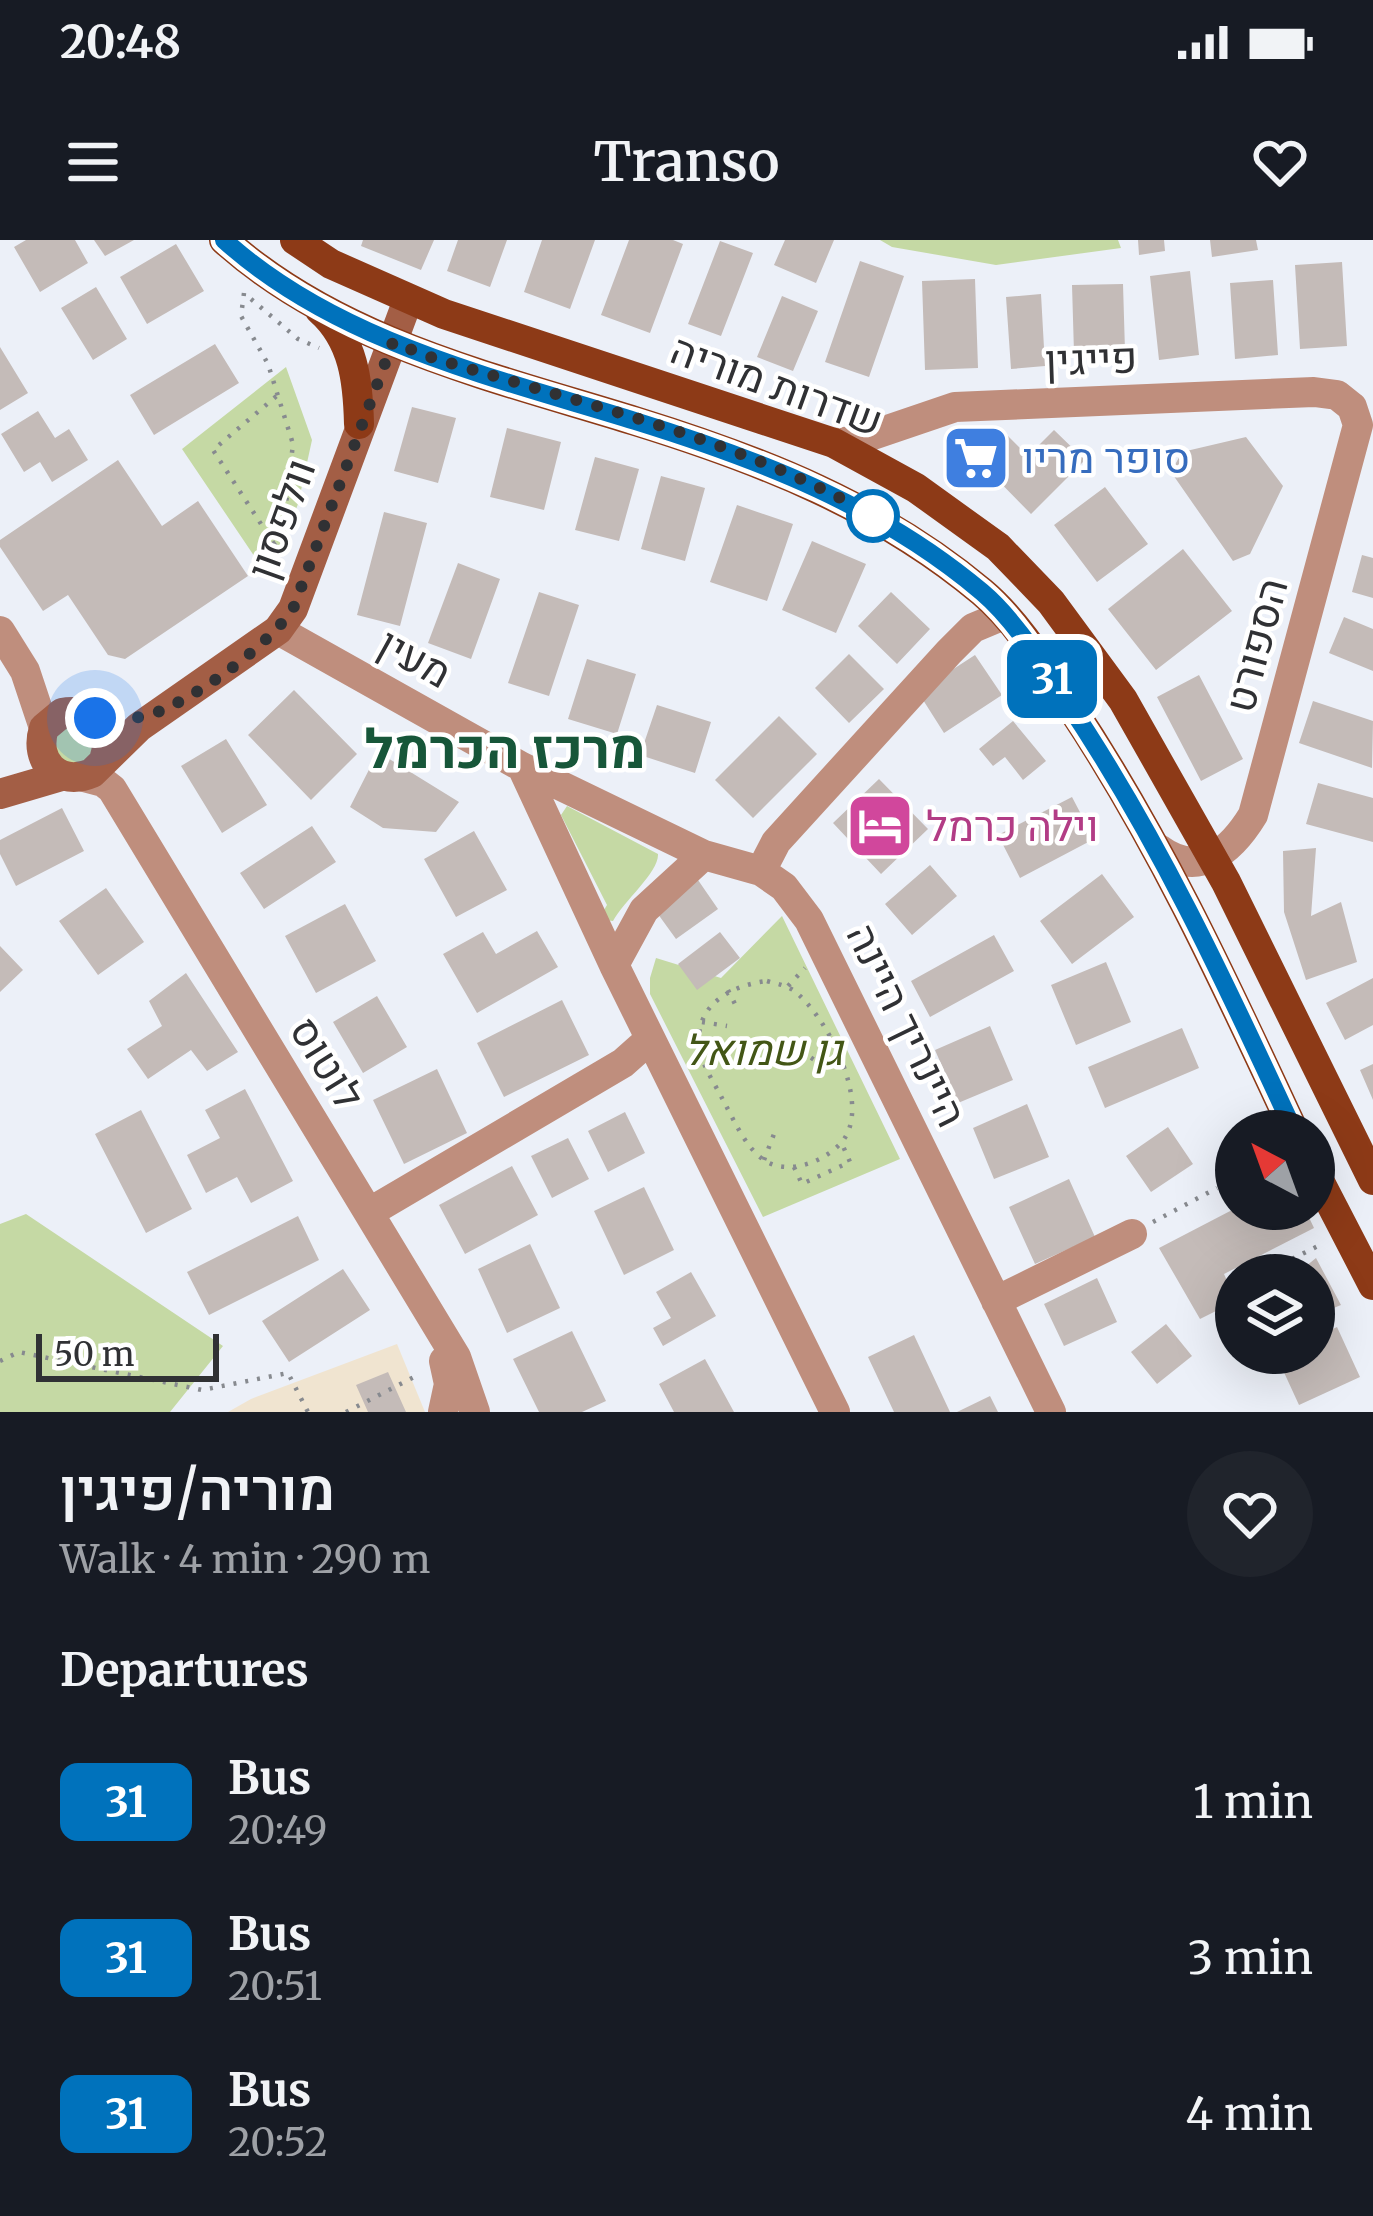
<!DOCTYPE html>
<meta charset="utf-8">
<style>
:root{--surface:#171b24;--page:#20242c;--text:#f1f3f6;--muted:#9ea1a6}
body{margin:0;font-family:Merriweather,Heebo,serif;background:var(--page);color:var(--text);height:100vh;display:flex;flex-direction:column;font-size:45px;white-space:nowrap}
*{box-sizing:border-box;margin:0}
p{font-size:39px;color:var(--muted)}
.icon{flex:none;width:66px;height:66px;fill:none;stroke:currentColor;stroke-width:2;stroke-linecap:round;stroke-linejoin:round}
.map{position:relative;height:1172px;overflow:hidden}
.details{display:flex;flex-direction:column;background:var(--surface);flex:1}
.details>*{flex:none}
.badge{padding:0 24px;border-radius:18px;font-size:42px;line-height:78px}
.needle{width:78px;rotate:319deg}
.controls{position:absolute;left:1215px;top:870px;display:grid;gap:24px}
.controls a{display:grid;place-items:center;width:120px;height:120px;border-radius:50%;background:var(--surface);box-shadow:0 12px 48px #0002;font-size:60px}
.scale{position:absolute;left:36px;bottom:30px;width:183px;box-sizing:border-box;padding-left:12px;border:6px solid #303134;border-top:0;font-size:33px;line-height:42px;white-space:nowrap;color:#303134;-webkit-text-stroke:9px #fff;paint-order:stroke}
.you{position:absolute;width:60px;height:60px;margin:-30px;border:9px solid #fff;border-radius:50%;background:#1a73e8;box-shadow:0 0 0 18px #1a73e833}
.map>.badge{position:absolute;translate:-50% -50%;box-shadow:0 0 0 6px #fff}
h2{padding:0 60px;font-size:45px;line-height:108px}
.round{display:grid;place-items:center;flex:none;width:126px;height:126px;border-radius:63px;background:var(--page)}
.overview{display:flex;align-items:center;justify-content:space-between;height:204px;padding:0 60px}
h1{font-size:57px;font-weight:600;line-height:90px}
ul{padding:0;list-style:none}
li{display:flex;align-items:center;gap:36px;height:156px;padding:0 60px}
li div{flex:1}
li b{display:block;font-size:45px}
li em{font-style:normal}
li .badge{min-width:132px;font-weight:700;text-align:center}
.status{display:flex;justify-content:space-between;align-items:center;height:84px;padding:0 60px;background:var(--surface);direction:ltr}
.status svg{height:33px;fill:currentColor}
header{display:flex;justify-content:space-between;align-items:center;height:156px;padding:0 60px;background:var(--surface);font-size:54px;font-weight:600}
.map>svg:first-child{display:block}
</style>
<div class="status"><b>20:48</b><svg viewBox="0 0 49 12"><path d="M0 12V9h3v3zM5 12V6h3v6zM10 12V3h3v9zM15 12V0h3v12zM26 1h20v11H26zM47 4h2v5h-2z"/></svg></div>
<header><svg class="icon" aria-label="menu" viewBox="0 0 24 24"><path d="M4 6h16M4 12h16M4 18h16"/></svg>Transo<svg class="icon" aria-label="heart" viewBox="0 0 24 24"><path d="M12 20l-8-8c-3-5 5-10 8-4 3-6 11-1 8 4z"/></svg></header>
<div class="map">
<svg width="1373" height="1172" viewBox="0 0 1373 1172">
<rect width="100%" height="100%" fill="#ecf0f8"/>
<path fill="#f0e4d0" d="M397,1104L425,1172H228L251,1159Z"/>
<path fill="#c5d9a4" d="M880,0H1118L1121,8L996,25L892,7Z
M286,127L312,200L298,264L269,338L182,209Z
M61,484L92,487L95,518L67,529L50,504Z
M567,566L658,614C659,632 624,661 613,681L604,680L601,675L607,665L561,575Z
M782,676L900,919L763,977L650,754V738L656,718L721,738Z
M26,974L223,1106L170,1172H0V984Z"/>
<path fill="#c4bbb8" d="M26,0H75L88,23L40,52L14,7Z
M94,0H134L105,16Z
M363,0H434L421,30L361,6Z
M458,0H507L490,47L447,31Z
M542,0H595L570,69L524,52Z
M629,0H673L683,4L650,93L601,75Z
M785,0H834L816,43L774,25Z
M1138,0H1164L1165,11L1139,15Z
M1210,0H1256L1258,10L1212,17Z
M720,1L753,13L721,96L688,84Z
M176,4L204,51L147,84L120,37Z
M860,21L904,36L869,137L825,122Z
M1342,22L1347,106L1300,109L1295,25Z
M1190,31L1199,115L1159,120L1150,36Z
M975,39L978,128L925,130L922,41Z
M1273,40L1278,115L1235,119L1230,43Z
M1123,44L1125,111L1074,113L1072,45Z
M96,47L127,99L93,120L61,68Z
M1041,54L1045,126L1011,129L1006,57Z
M782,56L818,71L793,131L757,117Z
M215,104L239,143L154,195L130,155Z
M0,107L28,153L0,170Z
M412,167L456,178L438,243L394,231Z
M38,171L55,198L69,189L88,220L52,242L40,222L24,232L1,194Z
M507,188L561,202L544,270L490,257Z
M1054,190L1085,220L1031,274L976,218L1003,191L1028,216Z
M1246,197L1283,246L1250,314L1233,321L1171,232L1182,212Z
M595,217L639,229L619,301L575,290Z
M118,220L162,286L198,261L248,336L125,419L108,415L68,355L43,371L0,307V300Z
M661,236L705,248L685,321L641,309Z
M1105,247L1148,304L1097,342L1054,285Z
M737,265L793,284L767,361L710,342Z
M384,272L427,283L400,386L357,375Z
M812,301L866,324L836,393L782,370Z
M1183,309L1232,371L1156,430L1108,369Z
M1362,315L1373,318V358L1352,352Z
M458,323L500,339L471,419L428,403Z
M539,352L579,365L549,456L508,443Z
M891,352L930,389L897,424L858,386Z
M1344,377L1373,389V431L1329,413Z
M849,414L884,449L849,483L815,448Z
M975,415L1002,455L944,493L918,452Z
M587,419L636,434L617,494L568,479Z
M1199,435L1243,519L1201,541L1157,457Z
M294,450L357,514L311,560L248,495Z
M1313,461L1373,481L1372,528L1299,503Z
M657,465L711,482L695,533L640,515Z
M779,476L817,514L753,578L715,540Z
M1013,481L1046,521L1023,540L1005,517L993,526L979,509Z
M226,499L267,565L222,593L181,526Z
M378,512L459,562L436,592L383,588L350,567Z
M879,539L928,589L881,634L833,583Z
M1318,543L1373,558V602L1306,584Z
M1072,557L1094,599L1020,638L998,595Z
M62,568L84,611L16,646L0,614V600Z
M312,586L336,622L264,669L240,633Z
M474,591L507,650L456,677L424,619Z
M1316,608L1311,676L1341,662L1357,722L1306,740L1284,672L1283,611Z
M930,625L957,656L912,695L885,664Z
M1102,634L1134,677L1072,724L1040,681Z
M698,640L718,669L676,699L655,670Z
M106,648L144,702L98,735L59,681Z
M345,664L376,721L316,753L285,696Z
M537,691L558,727L477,773L443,714L483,692L496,714Z
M720,692L740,718L697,750L678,724Z
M994,695L1014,731L930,777L911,741Z
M0,706L23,730L0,752Z
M1106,722L1131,782L1076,805L1051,745Z
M186,733L238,812L207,831L191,810L148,839L127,809L162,786L149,761Z
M1373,738V785L1345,800L1326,763Z
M377,756L407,807L363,833L333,782Z
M562,760L589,815L504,857L477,803Z
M990,786L1013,840L958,863L935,810Z
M1182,788L1199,828L1105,868L1088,827Z
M1373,824V860L1360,830Z
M437,829L467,893L404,924L373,860Z
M245,849L293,941L251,963L237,937L206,953L187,915L220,898L205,870Z
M1027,864L1049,917L994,939L973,888Z
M141,870L192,969L146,993L95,894Z
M625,872L645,913L608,932L588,891Z
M1168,887L1193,924L1151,952L1126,916Z
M568,898L589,939L552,958L531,916Z
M512,926L538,975L465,1014L439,965Z
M1069,939L1095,997L1035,1024L1009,967Z
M644,947L674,1010L624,1035L594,971Z
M1234,969H1305L1314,988L1224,1034L1236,1061L1200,1079L1159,1008Z
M298,976L319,1020L209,1075L187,1032Z
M530,1004L560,1068L507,1093L478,1029Z
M1316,1018L1341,1065L1314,1076V1035H1295Z
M343,1029L370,1070L289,1122L262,1081Z
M691,1032L716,1076L663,1106L653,1088L671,1078L656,1052Z
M1097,1038L1117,1082L1064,1106L1044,1064Z
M1166,1084L1192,1116L1157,1144L1131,1112Z
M1337,1087L1360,1137L1299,1165L1276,1115L1314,1113V1098Z
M572,1091L606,1161L582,1172H539L513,1119Z
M914,1095L950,1172H894L868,1117Z
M705,1119L734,1172H674L659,1144Z
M388,1132L406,1172H368L356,1145Z
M990,1156L998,1172H957Z"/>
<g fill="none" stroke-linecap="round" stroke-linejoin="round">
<path stroke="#878a8f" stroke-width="4.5" stroke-dasharray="3 9" stroke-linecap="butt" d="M244,53L241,76L268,124L293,204L286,264L274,304L285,317
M251,59L298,99L319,108
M274,304L213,210L279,154
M767,741C777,744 785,745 793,750C827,775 875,868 840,904C823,922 787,936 764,920C745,907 734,880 723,860C715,844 703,827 700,810C692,766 731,745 767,741Z
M788,746L805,728
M728,750L738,770
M702,782L727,786
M801,811L825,827
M764,920L774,894
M794,927L802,944L850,922L842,904
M1153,982L1217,948
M1260,1035L1324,1003
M1231,1049L1236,1047
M0,1121L19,1112L202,1150L288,1133L308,1172
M346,1172L418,1135"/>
<path stroke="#bf8e7d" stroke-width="15" d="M1235,939H1236"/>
<path stroke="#bf8e7d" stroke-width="30" d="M834,203L855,201L955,167L1314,152L1337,155L1352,167
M278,390L522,527L704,615L761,631L784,647L809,680L1051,1172
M0,391L25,431L44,488
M522,527L614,725L835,1172
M84,537L103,542L112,549L456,1117L475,1172
M1159,609C1199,639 1231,611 1253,575L1355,196L1358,185L1352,167
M761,631L776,602L949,412L973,388L1004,375
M614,725L644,670L704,615
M370,972L623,823L650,799
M996,1061L1132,994
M443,1172L449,1144L444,1121L450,1119"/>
<path stroke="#a35e45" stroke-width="30" d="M104,520C115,489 92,467 62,473L44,488C33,522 59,547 92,533L139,487L278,390L293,369L408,60
M0,554L61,536"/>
<path stroke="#8d3a17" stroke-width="30" d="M224,0C338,102 493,137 635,181C761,220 879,266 982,352C1018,382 1045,428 1070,466C1160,601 1226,745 1294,891
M295,0L331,24L444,74L834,203L916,248L998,307L1051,362L1123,460L1226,642L1373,940
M320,70C354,100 358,142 359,184
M1314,931L1373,1045"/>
</g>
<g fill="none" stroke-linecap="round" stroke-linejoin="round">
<defs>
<path id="line" d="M224,0C337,102 493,137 635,181C761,220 880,266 982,352C1015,380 1041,423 1065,459C1157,595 1225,742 1294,891"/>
</defs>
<use href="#line" stroke="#fff" stroke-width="27"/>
<use href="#line" stroke="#0072bc" stroke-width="18"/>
<path stroke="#303134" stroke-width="12" stroke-dasharray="0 21.6" d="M95,478C117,480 139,480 160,471C204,452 266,407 293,369L393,102L424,115C574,162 748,200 883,282L873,276"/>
</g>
<defs>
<symbol id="supermarket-square" viewBox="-11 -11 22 22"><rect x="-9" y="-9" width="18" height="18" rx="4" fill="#3f7fe0" stroke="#fff"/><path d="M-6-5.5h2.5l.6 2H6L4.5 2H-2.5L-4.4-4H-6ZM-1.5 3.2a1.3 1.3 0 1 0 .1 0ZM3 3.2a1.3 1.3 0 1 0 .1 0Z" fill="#fff"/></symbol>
<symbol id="hotel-square" viewBox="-11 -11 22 22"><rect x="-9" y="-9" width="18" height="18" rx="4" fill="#d1479c" stroke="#fff"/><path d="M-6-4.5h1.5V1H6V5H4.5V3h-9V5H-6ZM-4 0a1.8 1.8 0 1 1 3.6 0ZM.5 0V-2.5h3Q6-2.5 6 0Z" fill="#fff"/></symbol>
</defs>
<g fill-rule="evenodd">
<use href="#supermarket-square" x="938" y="180" width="76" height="76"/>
<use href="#hotel-square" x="842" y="548" width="76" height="76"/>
</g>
<circle fill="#fff" stroke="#0072bc" stroke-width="6" cx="873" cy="276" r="24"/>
<g text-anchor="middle" stroke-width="9" stroke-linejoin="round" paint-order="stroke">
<g font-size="42" fill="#303134" stroke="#fff">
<text transform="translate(1091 119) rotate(-2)" y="15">פייגין</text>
<text transform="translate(777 145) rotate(20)" y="15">שדרות מוריה</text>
<text transform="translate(281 279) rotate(-70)" y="15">וולפסון</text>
<text transform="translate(1256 405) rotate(-75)" y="15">הספורט</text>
<text transform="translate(415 418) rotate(29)" y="15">מעין</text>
<text transform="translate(907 785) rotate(64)" y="15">היינריך היינה</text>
<text transform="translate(327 823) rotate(58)" y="15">לוטוס</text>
</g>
<g font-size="42" fill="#366cbe" stroke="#fff" text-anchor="start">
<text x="1022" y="233">סופר מריו</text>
</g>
<g font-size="42" fill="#b23c85" stroke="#fff" text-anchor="start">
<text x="926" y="601">וילה כרמל</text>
</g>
<g font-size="42" font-style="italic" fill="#435616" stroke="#fff">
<text x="763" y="825">גן שמואל</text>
</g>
<g font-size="54" font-weight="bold" fill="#175639" stroke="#fff">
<text x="505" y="528">מרכז הכרמל</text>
</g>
</g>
</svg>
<div class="controls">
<a><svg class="needle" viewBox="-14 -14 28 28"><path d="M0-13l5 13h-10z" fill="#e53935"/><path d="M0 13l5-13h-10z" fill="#9ea1a6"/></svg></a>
<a><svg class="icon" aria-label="layers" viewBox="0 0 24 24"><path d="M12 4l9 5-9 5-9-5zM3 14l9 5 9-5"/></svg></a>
</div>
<div class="scale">50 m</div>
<div class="you" style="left:95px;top:478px"></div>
<b class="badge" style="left:1052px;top:439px;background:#0072bc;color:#fff">31</b>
</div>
<section class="details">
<div class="overview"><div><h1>מוריה/פיגין</h1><p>Walk · 4 min · 290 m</p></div><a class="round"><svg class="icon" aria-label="heart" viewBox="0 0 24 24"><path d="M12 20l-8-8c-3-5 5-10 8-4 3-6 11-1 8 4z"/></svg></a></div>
<h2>Departures</h2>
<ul>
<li><span class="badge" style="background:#0072bc;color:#fff">31</span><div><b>Bus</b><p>20:49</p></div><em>1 min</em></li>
<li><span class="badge" style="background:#0072bc;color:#fff">31</span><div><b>Bus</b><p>20:51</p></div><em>3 min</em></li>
<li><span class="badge" style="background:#0072bc;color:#fff">31</span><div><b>Bus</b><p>20:52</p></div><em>4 min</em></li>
</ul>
</section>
